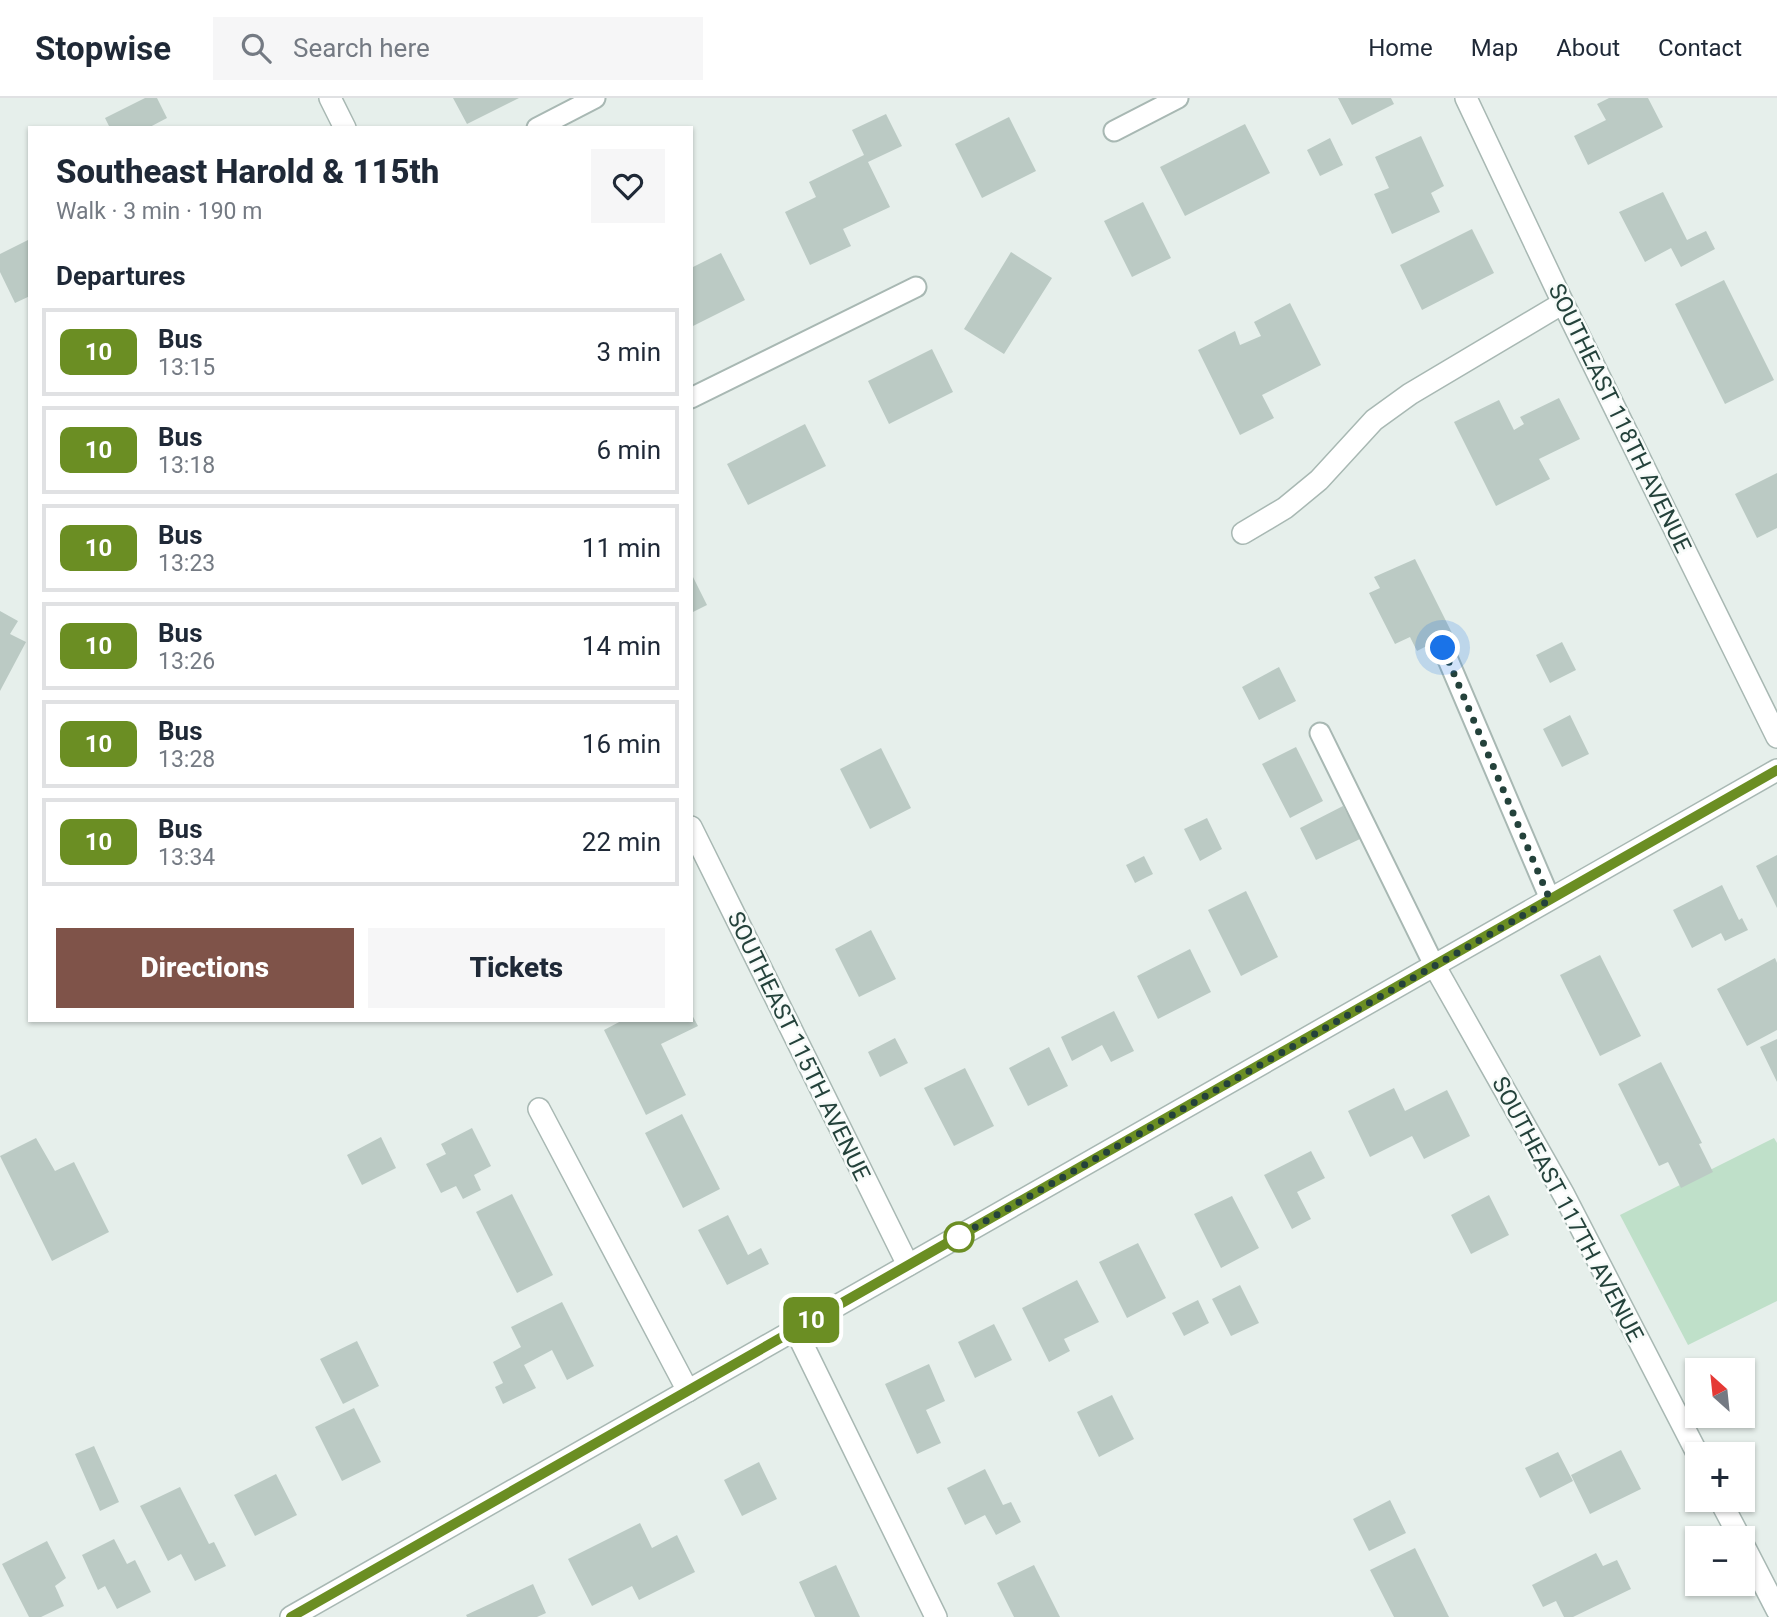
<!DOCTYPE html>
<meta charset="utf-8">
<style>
:root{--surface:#fff;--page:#f6f6f7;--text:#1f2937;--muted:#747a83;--line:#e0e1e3;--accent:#7f5349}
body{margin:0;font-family:Roboto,sans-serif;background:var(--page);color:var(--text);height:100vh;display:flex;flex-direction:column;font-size:26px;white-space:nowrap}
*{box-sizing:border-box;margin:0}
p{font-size:23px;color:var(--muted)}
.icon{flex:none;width:38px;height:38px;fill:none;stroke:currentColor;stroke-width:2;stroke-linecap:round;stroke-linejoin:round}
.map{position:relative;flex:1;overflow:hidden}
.drawer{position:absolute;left:28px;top:28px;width:665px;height:896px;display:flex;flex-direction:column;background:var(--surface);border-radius:0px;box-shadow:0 2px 5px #0004}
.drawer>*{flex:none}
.badge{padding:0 14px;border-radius:10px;font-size:24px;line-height:46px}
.needle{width:46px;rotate:333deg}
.controls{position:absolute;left:1685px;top:1260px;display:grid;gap:14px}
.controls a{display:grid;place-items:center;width:70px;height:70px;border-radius:0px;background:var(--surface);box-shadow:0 2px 5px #0004;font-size:35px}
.you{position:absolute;width:35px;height:35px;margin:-18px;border:5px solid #fff;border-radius:50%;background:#1a73e8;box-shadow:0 0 0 10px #1a73e833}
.map>.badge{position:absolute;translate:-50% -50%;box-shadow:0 0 0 4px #fff}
h2{padding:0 28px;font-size:26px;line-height:63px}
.round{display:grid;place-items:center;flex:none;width:74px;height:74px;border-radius:0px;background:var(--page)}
.overview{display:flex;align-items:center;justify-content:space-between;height:119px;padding:0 28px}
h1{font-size:33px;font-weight:800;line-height:52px}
.primary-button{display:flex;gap:14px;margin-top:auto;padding:14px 28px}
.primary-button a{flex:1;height:80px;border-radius:0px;background:var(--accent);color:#fff;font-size:28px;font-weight:800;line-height:80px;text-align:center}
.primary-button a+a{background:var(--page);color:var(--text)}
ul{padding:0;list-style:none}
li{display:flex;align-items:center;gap:21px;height:88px;margin:0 14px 10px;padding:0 14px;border:4px solid var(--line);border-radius:0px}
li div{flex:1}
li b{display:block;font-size:26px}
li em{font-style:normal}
li .badge{min-width:77px;font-weight:700;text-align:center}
header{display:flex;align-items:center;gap:42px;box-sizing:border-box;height:98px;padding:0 35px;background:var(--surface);border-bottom:2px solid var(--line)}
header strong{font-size:33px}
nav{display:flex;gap:38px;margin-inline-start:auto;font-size:24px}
.search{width:490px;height:63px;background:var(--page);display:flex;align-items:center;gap:18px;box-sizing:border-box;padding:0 24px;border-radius:0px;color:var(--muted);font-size:26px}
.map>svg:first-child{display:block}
</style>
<header>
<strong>Stopwise</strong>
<div class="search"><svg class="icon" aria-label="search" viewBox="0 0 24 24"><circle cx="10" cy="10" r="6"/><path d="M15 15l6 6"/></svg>Search here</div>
<nav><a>Home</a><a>Map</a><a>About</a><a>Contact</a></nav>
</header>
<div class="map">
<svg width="1777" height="1519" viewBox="0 0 1777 1519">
<rect width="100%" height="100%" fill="#e6efeb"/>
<path fill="#bfe0c9" d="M1774,1040L1777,1045V1203L1688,1247L1620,1117Z"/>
<path fill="#bbcac4" d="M145,0H157L167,20L148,30H110L105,20Z
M453,0H519L467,26Z
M1338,0H1391L1394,6L1352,27Z
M1609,0H1648L1663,29L1588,67L1574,38L1606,22L1597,6Z
M886,16L902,48L868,64L890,109L843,131L851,148L810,167L785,114L816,99L809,84L864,57L852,32Z
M1009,19L1036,73L982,100L955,46Z
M1245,26L1270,75L1185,118L1160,69Z
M1421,38L1444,88L1431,95L1440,114L1392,136L1374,96L1389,90L1375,59Z
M1330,40L1343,67L1320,78L1307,52Z
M1663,94L1687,142L1706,133L1715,151L1681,169L1671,150L1645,164L1619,114Z
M1143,104L1171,160L1132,179L1104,123Z
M1472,131L1494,175L1422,212L1400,167Z
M30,141V198L15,205L0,174V156Z
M1011,154L1052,180L1004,256L964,231Z
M721,155L745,202L691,229V170Z
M1724,182L1774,282L1725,306L1675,206Z
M1290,205L1321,267L1262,297L1274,320L1240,337L1198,252L1235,233L1240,247L1261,238L1254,224Z
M932,251L953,294L889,326L868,283Z
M1559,300L1580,341L1539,361L1550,381L1496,408L1454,324L1499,302L1514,332L1524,326L1520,319Z
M805,326L826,368L748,407L727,366Z
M1777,375V430L1757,440L1735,396Z
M1415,461L1452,535L1417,553L1410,539L1395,546L1369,495L1380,490L1374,479Z
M691,475L707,507L691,515Z
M0,513L18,523L10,536L26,544L0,593Z
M1562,544L1576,572L1550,585L1536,557Z
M1279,569L1296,603L1259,622L1242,589Z
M1570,617L1589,656L1562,669L1543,631Z
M1296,649L1323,703L1290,720L1262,666Z
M881,650L911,710L870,731L840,671Z
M1343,708L1360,741L1316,762L1300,730Z
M1207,720L1222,751L1200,763L1184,731Z
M1777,757V810L1756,768Z
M1144,758L1153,776L1135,785L1126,767Z
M1722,787L1739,822L1742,820L1748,832L1725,843L1721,835L1692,850L1673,812Z
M1246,793L1278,859L1241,878L1208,812Z
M871,832L896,881L859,899L835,851Z
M1190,851L1211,894L1158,921L1137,878Z
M1600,857L1641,938L1600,958L1560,877Z
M1775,860L1777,865V932L1747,948L1717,891Z
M1114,913L1134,953L1111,964L1102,947L1072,963L1061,939Z
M691,915L698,928L661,946L686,997L646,1017L604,932L623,922H691Z
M895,940L908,965L880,979L868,954Z
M1777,941V984L1760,949Z
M1049,949L1068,988L1028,1008L1009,970Z
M1661,964L1702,1045L1699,1046L1713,1074L1681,1090L1668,1064L1659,1068L1618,986Z
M965,970L994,1028L954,1048L924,990Z
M1394,990L1405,1013L1447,992L1470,1038L1424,1061L1412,1038L1370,1059L1348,1013Z
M682,1016L720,1091L683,1110L645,1035Z
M472,1030L491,1068L474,1077L481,1092L463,1101L456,1088L441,1095L426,1066L446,1056L441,1046Z
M381,1039L396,1070L362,1087L347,1057Z
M36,1040L55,1073L74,1064L109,1134L52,1163L0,1058Z
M1311,1053L1325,1080L1297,1094L1311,1121L1292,1131L1264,1077Z
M512,1096L553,1177L517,1195L476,1114Z
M1489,1097L1509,1137L1471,1156L1451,1117Z
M1232,1098L1259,1150L1221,1170L1194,1116Z
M728,1117L748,1157L761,1150L769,1166L727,1187L698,1132Z
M1138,1145L1166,1200L1127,1220L1099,1164Z
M1077,1182L1099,1224L1064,1241L1070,1253L1049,1264L1022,1210Z
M1240,1187L1259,1225L1231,1238L1212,1201Z
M1198,1202L1209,1225L1184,1238L1172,1215Z
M562,1204L594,1268L567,1282L552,1252L524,1267L536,1290L503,1306L495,1289L503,1285L493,1264L521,1249L511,1229Z
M994,1226L1012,1262L975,1280L958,1244Z
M357,1243L379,1288L343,1306L320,1261Z
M929,1266L945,1303L926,1312L941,1345L917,1356L885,1286Z
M1112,1297L1134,1341L1099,1359L1077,1314Z
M354,1310L381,1364L342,1383L315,1329Z
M94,1348L119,1404L100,1413L75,1356Z
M1621,1352L1641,1391L1590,1416L1571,1377Z
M1558,1354L1573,1383L1540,1400L1525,1370Z
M759,1364L777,1401L742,1418L724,1382Z
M985,1371L1003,1407L1011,1404L1021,1424L996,1437L985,1417L965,1427L947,1390Z
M276,1376L297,1417L255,1438L234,1397Z
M180,1389L209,1446L214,1444L226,1468L195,1483L181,1456L168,1463L140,1408Z
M1390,1402L1406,1435L1369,1453L1353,1421Z
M640,1425L652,1450L677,1437L695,1474L639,1502L632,1488L592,1508L568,1461Z
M114,1441L127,1466L135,1462L151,1494L117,1511L105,1488L98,1492L82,1457Z
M47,1443L66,1480L55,1488L64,1508L41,1519H29L2,1466Z
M1415,1450L1449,1519H1394L1370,1472Z
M1596,1455L1603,1468L1617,1462L1631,1491L1573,1519H1564L1556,1503L1543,1509L1532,1487Z
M836,1467L860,1519H815L799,1484Z
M1034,1467L1060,1519H1014L997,1485Z
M533,1486L546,1515L537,1519H467L466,1517Z"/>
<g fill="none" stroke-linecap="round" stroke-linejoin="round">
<defs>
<path id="service" d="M537,30L595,0
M1114,33L1178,0
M691,300L916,189
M1443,550L1550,801
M1320,635L1434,867"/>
<path id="minor" d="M330,0L345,30
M1466,0L1563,205L1777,639
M1243,435L1285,410L1319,382L1374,322L1410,296L1563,205
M691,729L908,1167
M1434,867L1564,1097L1698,1357
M539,1011L688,1293
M795,1231L936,1519
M1720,1402L1740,1440
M1743,1446L1777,1512"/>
<path id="tertiary" d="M291,1519L1777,672"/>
</defs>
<use href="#service" stroke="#a8b8b3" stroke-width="23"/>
<use href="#minor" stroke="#a8b8b3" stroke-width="24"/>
<use href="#tertiary" stroke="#a8b8b3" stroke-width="24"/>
<use href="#service" stroke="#fff" stroke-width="19"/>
<use href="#minor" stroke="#fff" stroke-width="21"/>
<use href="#tertiary" stroke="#fff" stroke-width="21"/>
</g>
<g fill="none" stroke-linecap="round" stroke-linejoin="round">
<defs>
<path id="line" d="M291,1519L1777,672"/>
</defs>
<use href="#line" stroke="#fff" stroke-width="16"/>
<use href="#line" stroke="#6b8e23" stroke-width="10"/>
<path stroke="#24423b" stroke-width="7" stroke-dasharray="0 12.6" d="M959,1139L956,1140L1550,802L1443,550"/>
</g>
<circle fill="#fff" stroke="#6b8e23" stroke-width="3.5" cx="959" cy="1139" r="14"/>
<g text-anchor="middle" stroke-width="5" stroke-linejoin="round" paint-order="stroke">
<g font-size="23" fill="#24423b" stroke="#f7fbf9">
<text transform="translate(1620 320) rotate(64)" y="8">SOUTHEAST 118TH AVENUE</text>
<text transform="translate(799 948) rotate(64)" y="8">SOUTHEAST 115TH AVENUE</text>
<text transform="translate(1568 1111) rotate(62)" y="8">SOUTHEAST 117TH AVENUE</text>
</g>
</g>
</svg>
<div class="controls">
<a><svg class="needle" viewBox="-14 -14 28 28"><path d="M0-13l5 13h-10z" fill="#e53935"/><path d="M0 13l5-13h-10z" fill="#747a83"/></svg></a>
<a>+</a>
<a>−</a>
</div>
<div class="you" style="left:1443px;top:550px"></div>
<b class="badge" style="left:811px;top:1222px;background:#6b8e23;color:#fff">10</b>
<section class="drawer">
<div class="overview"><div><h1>Southeast Harold &amp; 115th</h1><p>Walk · 3 min · 190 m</p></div><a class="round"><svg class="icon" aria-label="heart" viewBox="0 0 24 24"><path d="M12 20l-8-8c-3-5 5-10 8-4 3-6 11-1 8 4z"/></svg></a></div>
<h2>Departures</h2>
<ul>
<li><span class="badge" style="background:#6b8e23;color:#fff">10</span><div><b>Bus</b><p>13:15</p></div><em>3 min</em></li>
<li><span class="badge" style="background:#6b8e23;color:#fff">10</span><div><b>Bus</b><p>13:18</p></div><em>6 min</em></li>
<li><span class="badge" style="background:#6b8e23;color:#fff">10</span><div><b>Bus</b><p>13:23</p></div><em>11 min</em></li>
<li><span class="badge" style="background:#6b8e23;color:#fff">10</span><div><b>Bus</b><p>13:26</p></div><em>14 min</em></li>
<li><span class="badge" style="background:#6b8e23;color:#fff">10</span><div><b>Bus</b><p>13:28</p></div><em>16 min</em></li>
<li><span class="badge" style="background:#6b8e23;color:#fff">10</span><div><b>Bus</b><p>13:34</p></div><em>22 min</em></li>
</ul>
<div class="primary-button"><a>Directions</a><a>Tickets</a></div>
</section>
</div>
